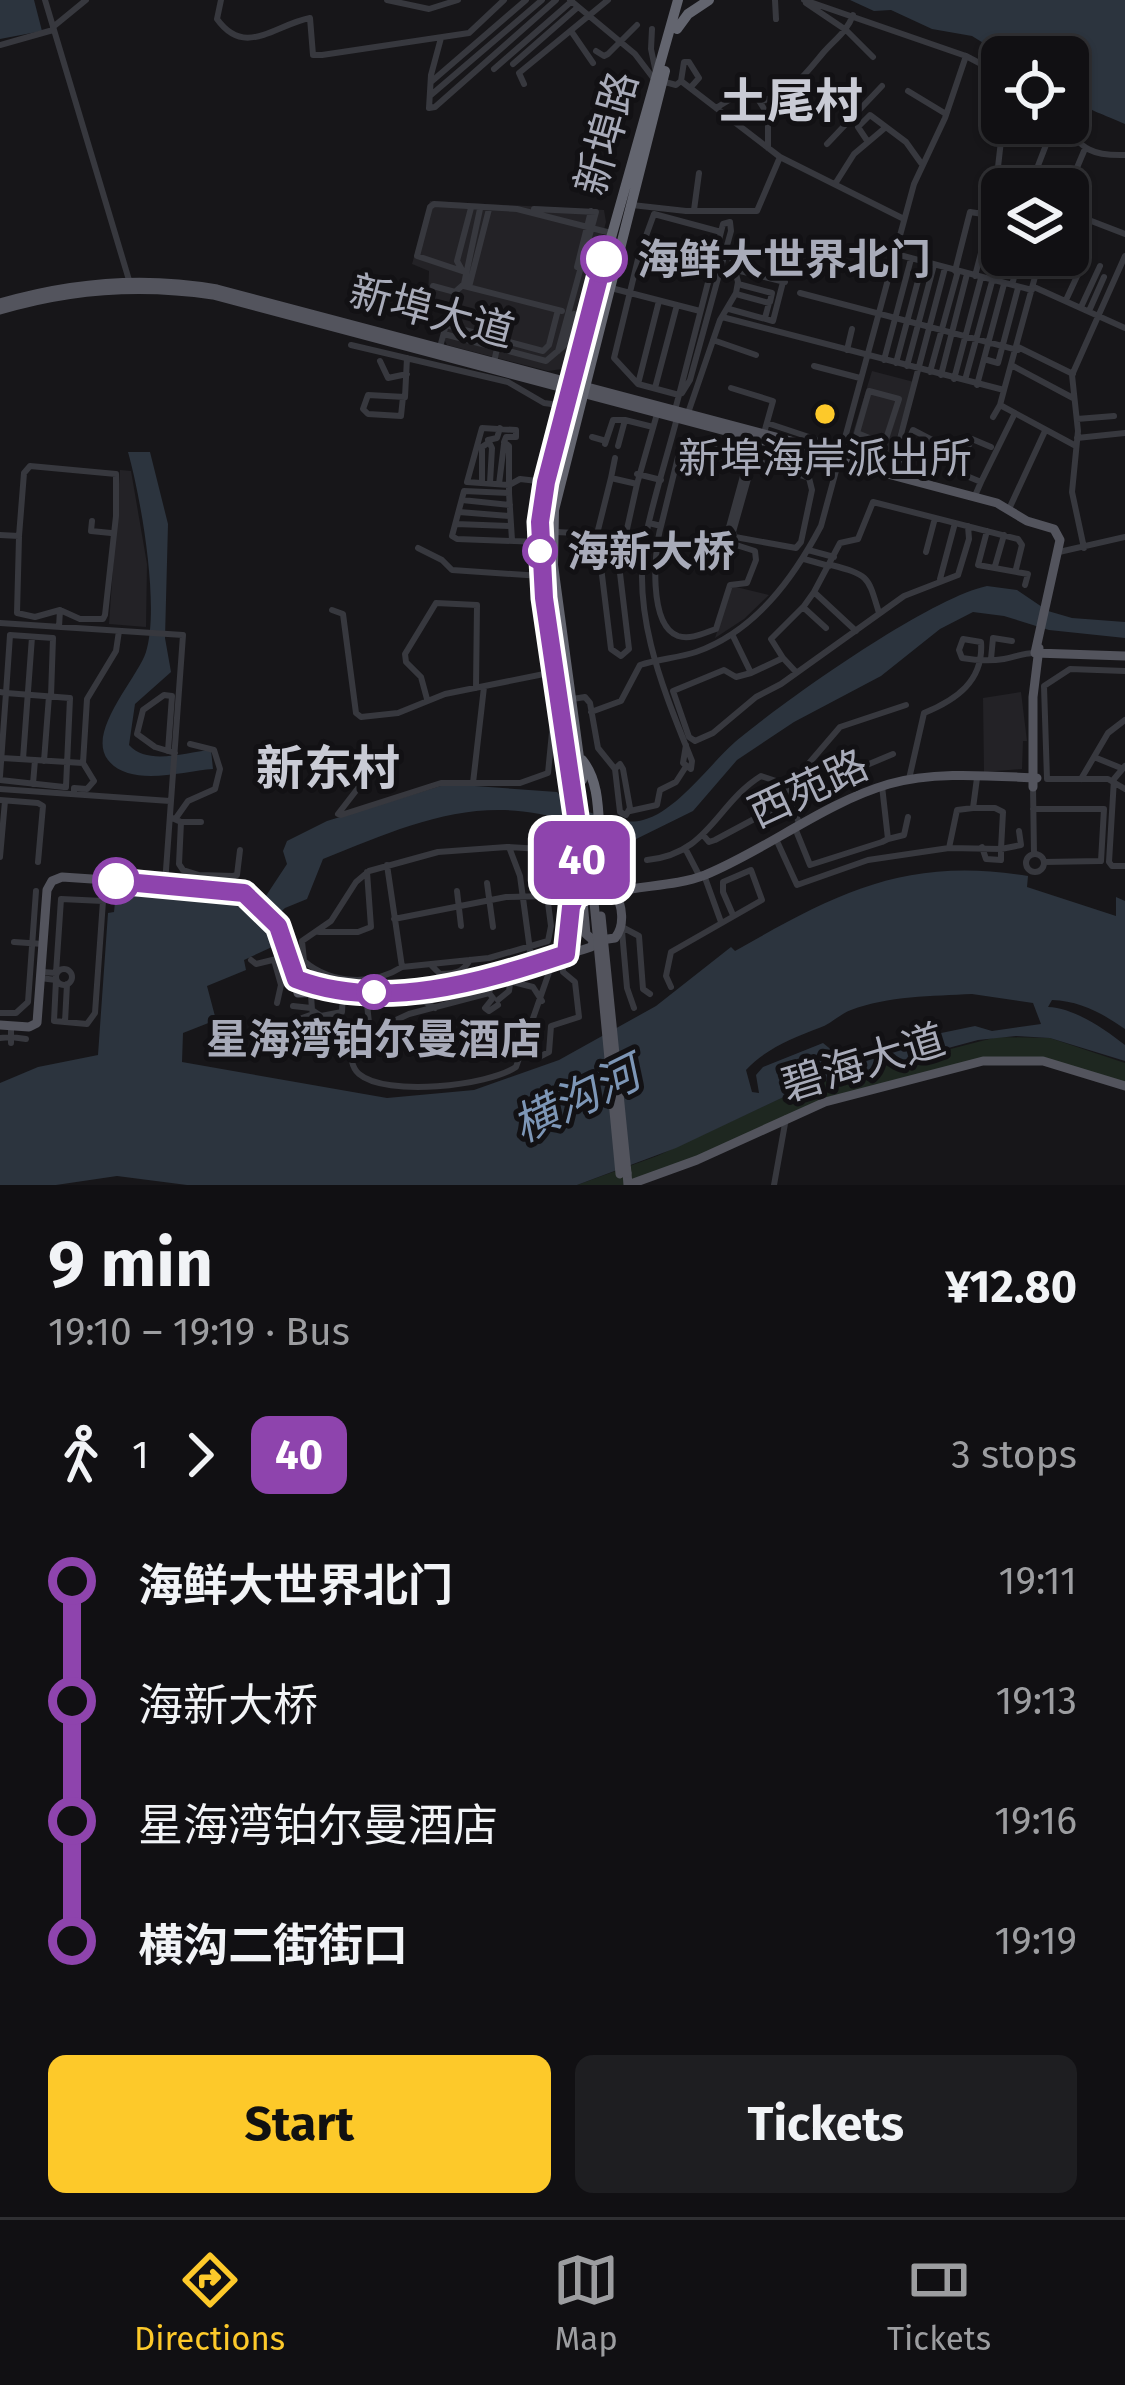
<!DOCTYPE html>
<meta charset="utf-8">
<style>
:root{--surface:#111013;--page:#1e1e21;--text:#f1f3f6;--muted:#9c9da0;--line:#303033;--accent:#fdc92a}
body{margin:0;font-family:"Fira Sans","Noto Sans SC",sans-serif;background:var(--page);color:var(--text);height:100vh;display:flex;flex-direction:column;font-size:45px;white-space:nowrap}
*{box-sizing:border-box;margin:0}
p{font-size:39px;color:var(--muted)}
.icon{flex:none;width:66px;height:66px;fill:none;stroke:currentColor;stroke-width:2;stroke-linecap:round;stroke-linejoin:round}
.map{position:relative;height:1185px;overflow:hidden}
.details{display:flex;flex-direction:column;background:var(--surface);flex:1}
.details>*{flex:none}
.badge{padding:0 24px;border-radius:18px;font-size:42px;line-height:78px}
.controls{position:absolute;left:981px;top:36px;display:grid;gap:24px}
.controls a{display:grid;place-items:center;width:108px;height:108px;border-radius:18px;background:var(--surface);box-shadow:0 3px 9px #0004,0 0 0 3px var(--line);font-size:60px}
.map>.badge{position:absolute;translate:-50% -50%;box-shadow:0 0 0 6px #fff}
.legs{display:flex;align-items:center;gap:18px;height:132px;padding:0 48px;font-size:39px}
.legs p{margin-inline-start:auto}
.headline{display:flex;align-items:center;justify-content:space-between;height:204px;padding:0 48px}
h1{font-size:66px;font-weight:700;line-height:90px}
.action{display:flex;gap:24px;margin-top:auto;padding:24px 48px}
.action a{flex:1;height:138px;border-radius:18px;background:var(--accent);color:#111;font-size:48px;font-weight:700;line-height:138px;text-align:center}
.action a+a{background:var(--page);color:var(--text)}
ul{padding:0 48px;list-style:none}
li{display:flex;align-items:center;gap:42px;height:120px;font-size:45px}
li i{display:grid;place-items:center;width:18px;height:100%;margin:0 15px;background:currentColor}
li i::after{content:'';width:30px;height:30px;margin:-15px;border:9px solid;border-radius:50%;background:var(--surface)}
li p{margin-inline-start:auto}
li:first-child i{background:linear-gradient(#0000 50%,currentColor 0)}
li:last-child i{background:linear-gradient(currentColor 50%,#0000 0)}
.menu{display:flex;justify-content:space-around;align-items:center;height:168px;border-top:3px solid var(--line);background:var(--surface);font-size:33px;color:var(--muted)}
.menu a{display:grid;justify-items:center;gap:6px}
.menu .selected{color:var(--accent)}
.map>svg:first-child{display:block}
</style>
<div class="map">
<svg width="1125" height="1185" viewBox="0 0 1125 1185">
<rect width="100%" height="100%" fill="#171619"/>
<path fill="#232226" d="M430,201L604,210L606,222L570,357L562,369L548,371L447,345L440,331L448,302L428,297L429,271L412,264Z
M872,371L914,382L890,459L849,446Z
M120,470L131,471L147,564L146,627L109,624Z
M732,586L769,595L744,619L715,638Z
M1021,692L1027,741H1023L1022,769L984,772L983,698Z"/>
<path fill="#1e2720" d="M997,1037L1050,1038L1125,1063V1087L1055,1063L995,1060L848,1095L628,1185H577L657,1156L807,1086Z"/>
<path fill="#2c343e" fill-rule="evenodd" d="M0,0H34L42,31L0,39Z
M850,0H1125V124C1081,104 1068,109 1068,57H1006L972,36L932,29L891,10L874,11Z
M128,452H150L168,524L165,638L171,672L135,704L129,745C148,766 185,752 211,750L213,769C183,771 130,788 108,760C86,732 137,679 146,652C160,607 141,498 128,452Z
M987,586L1017,590L1048,611L1072,618L1125,622V638L1049,630L1004,616L973,612L940,629L881,676L794,722L737,760L693,811L622,846C605,838 588,828 570,822C479,791 406,826 323,859L307,899L285,908L265,926L272,947L244,960L246,970L207,986L216,1020L183,1033L182,1062L387,1098L474,1090L559,1060L656,1006L731,947L735,951C837,893 906,856 1028,876L1027,887L1116,916V897L1125,901V1029C1102,1013 1080,1001 1052,1000L1048,1007C1074,1008 1103,1028 1125,1045V1061L1050,1038L1016,1036L978,1040L807,1086L676,1148L577,1185H187L117,1176L56,1185H0V1083L38,1067L98,1055L108,913L114,912L116,892L225,898L239,901L256,911L287,864L283,851L287,841L327,821L447,784L557,792C573,809 619,827 643,820C676,812 710,764 735,742C784,701 929,598 987,586ZM972,994L1033,1003L1041,1024L992,1031L975,1026L859,1050L852,1058L839,1056L823,1043L763,1067L756,1075L759,1093L752,1092L746,1070C765,1049 793,1038 819,1028C831,1024 840,1014 851,1010C887,996 933,996 972,994Z"/>
<g fill="none" stroke-linecap="round" stroke-linejoin="round">
<path stroke="#37383e" stroke-width="6" d="M45,0L129,280
M221,0L217,19C245,58 274,25 310,18L313,55H322L469,33L504,0
M387,0L429,9L458,0
M570,0L635,54L654,79L676,85L681,81L780,157L904,219
M775,0L776,19
M806,3L846,30L873,57
M53,27L86,0
M652,29L651,49L656,73
M571,31L593,63
M441,38L431,75L429,108L435,107L556,0
M0,45L53,30
M596,51L604,56L608,54L637,25
M966,56L1002,75
M513,64L578,7
M494,69L572,1
M681,81L684,62H689L699,78L690,88
M431,82L526,0
M524,84L519,73L608,0
M908,91L946,114
M431,95L542,0
M762,101C793,92 804,76 823,53C834,40 847,32 853,15
M716,108L739,94L756,96L768,115V148
M1062,123C1083,150 1092,156 1125,155
M868,142L858,127L870,115L886,127
M827,144L882,86
M835,184L854,154L886,127L906,142L921,163
M990,184L1008,189
M1029,189L1051,132L1043,123
M1068,189L1084,151
M632,205L686,211H757L780,157
M534,209L596,212L558,351
M694,210L699,173
M1068,212L1125,234
M980,213L998,167L1003,123
M642,247L712,266
M896,254L1032,290
M577,267L591,211
M462,270L457,261L471,208
M736,270L785,282
M955,271L970,212L1002,217
M465,272L417,256L430,207L434,204L517,209L611,233
M975,276L991,215
M738,284L772,293L770,302
M1012,285L1020,255
M433,286L455,292
M464,286L562,311
M469,287L489,209
M1034,287L1125,328
M611,288L700,311
M800,293L1018,350
M736,294L769,303L765,318
M1066,300L1085,259
M1081,307L1100,266
M729,309L773,321L783,282
M1089,311L1104,277
M722,317L1004,390L1041,255
M446,325L543,351L549,345L558,310
M444,334L546,361L566,344L574,314
M713,340L756,355
M351,345L508,382L544,403L566,406
M440,347L455,292L464,284L480,209
M1018,347L1073,374
M847,350L852,329
M984,359L998,363L1018,288
M884,360L911,259
M380,361L388,378L407,374
M494,362L500,335
M896,363L923,262
M814,366L860,378
M907,366L934,265
M1013,366L1073,398
M930,372L958,271
M941,375L967,274
M954,379L981,278
M965,380L1002,245
M638,384L659,301
M977,385L1004,284
M655,388L677,305
M731,388L773,401L764,433
M1004,390L1000,405L1076,446
M682,393L690,380L731,231L730,222L723,224L721,232
M403,397L401,416L368,414L363,409L368,395L405,397L407,358
M675,410L679,395L638,384L614,358L639,255L654,214L721,232L679,395
M688,413L720,320L736,293L738,282L732,258L722,255L713,260
M993,417L1000,405
M677,418C667,457 654,496 646,535C630,613 664,691 692,761L691,769L683,763L686,745
M1077,419L1114,416
M767,423L815,439
M592,437L606,441
M1077,438L1125,433
M605,444L613,420H625
M618,446L625,420L653,427
M754,460L809,478L812,490L801,542L796,548L735,537L733,532L759,440
M898,463L913,430L957,453
M863,469L872,439L857,433L869,391L899,399L885,442L872,439
M637,474L661,480
M890,476L945,268
M611,478L615,458
M981,482L1015,413
M482,483V447L488,443
M490,483L492,448L488,440L497,438L500,428
M499,484L504,444
M637,484L657,414
M509,493V485L467,482L482,428L516,430V437H506L504,442L509,446V485L520,479L546,482
M974,498L981,482L957,472V468L972,439L991,447
M462,500L510,505
M1009,509L1045,431
M459,512L509,516
M92,521L91,531L111,533
M649,523L661,526C654,550 648,625 678,636C691,640 704,633 716,629L730,585L747,583L756,560L755,551L730,543L726,538L746,465L744,456L693,442L681,445L661,526
M456,524L509,526
M987,531L978,565L1028,574L1025,585
M556,532L597,534L611,649L621,656L629,649L619,565L637,484L611,478L597,534
M0,535L19,536L24,473L30,466L116,474V516L105,615L103,619H80L60,610L59,627
M19,537L17,613L35,617L60,610
M512,540L509,493L464,491L452,536L457,539L539,542
M418,548L442,560L452,570L541,576
M1084,548L1072,492L1078,431L1072,375L1125,256
M808,550L834,557
M926,552L935,518
M1059,552L1125,537
M804,559L829,566
M831,565C870,575 868,577 879,613
M995,566L1004,535
M940,579L955,523
M814,592L840,543L858,539L873,502L1018,539L1022,545L1016,569
M804,606L814,592L856,631
M332,610L343,614L356,713L361,717L398,713L445,694L559,671
M0,623L183,635L165,884
M732,634L751,673L736,677L724,670L673,691L689,737L695,741L713,733L756,697L781,684L904,596L958,575L969,539L968,526
M783,658L771,639L803,607L826,628
M991,659L993,638L1012,641
M751,673L783,658L796,672
M0,692L6,693L0,776
M51,696L53,638L10,635L6,693L70,698L66,787
M427,699L421,677L406,662L405,654L436,603L477,605L476,688
M591,712L621,701L640,665C658,659 678,658 696,652C755,631 793,579 821,526L914,184L945,118L966,56L804,0
M168,751L172,696L164,695L143,710L137,734L155,747L175,753
M1094,757L1121,768
M2,758L35,760
M23,759L32,637
M44,761L49,696
M1125,766L1114,779L1109,862L1112,866H1125
M333,767L362,783L338,814L341,815L441,783H520L548,773L554,712L560,701L585,697L590,703L598,748L615,769L620,812L626,815L630,808L623,769L620,764L615,769
M909,779L924,713C956,700 984,681 981,642L963,639L959,650L962,658C974,660 991,661 1004,659C1016,657 1022,653 1035,653
M1047,779L1044,686L1070,669L1125,671
M1047,779H1108L1125,789
M1081,779L1108,733L1125,720
M0,780L64,787
M473,783L484,687
M33,784L35,760L83,763
M785,784L798,776L840,727L906,705
M1033,787L1034,854
M0,789L170,801
M74,794V788L87,789L94,781L83,763L87,699L116,651L119,631
M0,800L38,803L43,806L38,862
M973,808L957,810L949,848L1001,849L1003,812L995,808H973L977,778
M1033,809H1104L1101,861L1044,862
M630,811L657,805L660,790L676,782L685,768
M170,817L181,822L179,864L183,870L199,875L233,876L232,889
M176,818L188,801L215,789L220,769L214,750L190,744
M181,822H201
M795,828L810,865L882,842L888,839L882,786
M703,835L709,842L715,840L812,788L893,754
M776,839L797,885L868,860L949,848
M888,839L904,835L908,817
M507,847L541,849L551,926L548,941L489,958L402,967C372,986 331,984 304,961L302,941L331,921L356,882L369,871L438,852Z
M509,847L520,876L532,965
M982,847L986,859L1001,860V849L1021,845L1019,831
M686,850L700,877
M1026 863a9 9 0 1 1 18 0a9 9 0 1 1-18 0Z
M0,857L5,801
M647,860C709,854 716,804 761,776L785,784L800,826
M387,865L402,967
M555,868L571,869L574,898
M704,875L721,922
M233,876L237,875L240,850
M487,883L493,927
M457,891L461,926
M394,919L506,897L547,896
M622,927L639,936L643,989L650,994
M622,931L627,988L634,1008
M319,932H358L371,927L367,872
M14,942L43,944
M566,954L574,898L583,893
M251,960L256,964L289,956
M274,960L281,985L277,1003
M431,965L440,974C455,974 462,973 470,960
M56 977a8 8 0 1 1 16 0a8 8 0 1 1-16 0Z
M40,978L56,980L54,1021L87,1024L95,1013L103,901L61,899L56,973L43,972
M513,982L533,987L542,1001
M671,987L666,976L671,952L762,900L751,870L723,882V892L733,915
M399,991L400,983L421,982L430,990
M489,993L493,998L485,1008L489,1011L498,1005
M311,995L312,1010L321,1016L342,1012L343,992
M366,995L370,1032L351,1047C351,1057 351,1067 359,1074C386,1097 488,1086 516,1067L553,961
M498,1000L509,991L512,971
M366,1001L425,1002L435,1008
M293,1006L311,1008
M0,1013H16L28,1002L36,891
M313,1014L302,1018V1027L316,1028L321,1016
M65,1022L67,984
M370,1032L409,1014L489,993L493,979
M0,1038L11,1037V1028
M11,1043V1037L26,1039
M537,1058L549,1052L551,1026L579,1017L575,982L563,972L562,956
M774,1185L786,1118"/>
<path stroke="#53545d" stroke-width="9" d="M0,303C72,282 144,276 217,289L787,440L802,444L809,452
M0,310C70,289 140,284 213,295L997,503L1027,521L1054,529L1060,540L1035,653L1125,656
M1033,787V697L1039,648
M614,892C645,885 676,886 705,875C768,849 824,803 889,784C934,771 990,776 1037,778
M293,973L298,993L328,992
M0,1025L29,1027L37,1023L47,890L52,881L62,877L227,888C279,899 280,940 296,979C390,1016 499,976 591,947L594,941L615,938C625,926 623,905 614,892L589,895L583,902L586,934L594,941
M627,1173L628,1185L697,1160L825,1102L983,1061H1043L1125,1086"/>
<path stroke="#63656f" stroke-width="10" d="M677,29L688,14L709,0
M582,760C611,795 588,856 614,892
M568,773L583,864V902
M582,780L553,565L554,510L665,71
M578,788L541,576L542,503L598,284L678,0"/>
<path stroke="#53545d" stroke-width="9" d="M578,788L594,902L620,1174
M601,916L627,1173"/>
</g>
<g fill="none" stroke-linecap="round" stroke-linejoin="round">
<defs>
<path id="line-1" d="M116,881L244,893L278,926L296,979C382,1012 482,982 566,954L571,907L576,895L583,893V864L544,598L540,522L546,482L604,259"/>
</defs>
<use href="#line-1" stroke="#fff" stroke-width="27"/>
<use href="#line-1" stroke="#8e44ad" stroke-width="18"/>
</g>
<g fill="#fff" stroke="#8e44ad" stroke-width="6">
<circle cx="604" cy="259" r="21"/>
<circle cx="540" cy="551" r="15"/>
<circle cx="116" cy="881" r="21"/>
<circle cx="374" cy="992" r="15"/>
</g>
<circle fill="#fdc92a" stroke="#121114" stroke-width="4.5" cx="825" cy="414" r="12"/>
<g text-anchor="middle" stroke-width="10" stroke-linejoin="round" paint-order="stroke">
<g font-size="42" fill="#a8abb9" stroke="#121114">
<text transform="translate(606 133) rotate(-74)" y="15">新埠路</text>
<text transform="translate(432 311) rotate(15)" y="15">新埠大道</text>
<text transform="translate(808 788) rotate(-25)" y="15">西苑路</text>
<text transform="translate(863 1062) rotate(-17)" y="15">碧海大道</text>
</g>
<g font-size="42" font-weight="bold" fill="#a8abb9" stroke="#121114" text-anchor="start">
<text x="637" y="274">海鲜大世界北门</text>
<text x="567" y="566">海新大桥</text>
<text x="374" y="1054" text-anchor="middle">星海湾铂尔曼酒店</text>
</g>
<g font-size="42" fill="#a8abb9" stroke="#121114">
<text x="825" y="473">新埠海岸派出所</text>
</g>
<g font-size="45" font-style="italic" fill="#7d96b6" stroke="#121114">
<text transform="translate(576 1099) rotate(-26)" y="16">横沟河</text>
</g>
<g font-size="48" font-weight="bold" fill="#c9cbd5" stroke="#121114">
<text x="791" y="118">土尾村</text>
<text x="328" y="785">新东村</text>
</g>
</g>
</svg>
<div class="controls">
<a><svg class="icon" aria-label="locate" viewBox="0 0 24 24"><circle cx="12" cy="12" r="6"/><path d="M12 2v4M12 18v4M2 12h4M18 12h4"/></svg></a>
<a><svg class="icon" aria-label="layers" viewBox="0 0 24 24"><path d="M12 4l9 5-9 5-9-5zM3 14l9 5 9-5"/></svg></a>
</div>
<b class="badge" style="left:582px;top:860px;background:#8e44ad;color:#fff">40</b>
</div>
<section class="details">
<div class="headline"><div><h1>9 min</h1><p>19:10 – 19:19 · Bus</p></div><b>¥12.80</b></div>
<div class="legs"><svg class="icon" aria-label="walk" viewBox="0 0 24 24"><circle cx="13" cy="4" r="2"/><path d="M13 8l-2 6 4 7M11 14l-3 7M7 12l3-4h3l4 4"/></svg>1<svg class="icon" aria-label="forward" viewBox="0 0 24 24"><path d="M9 5l7 7-7 7"/></svg><b class="badge" style="background:#8e44ad;color:#fff">40</b><p>3 stops</p></div>
<ul>
<li><i style="color:#8e44ad"></i><b>海鲜大世界北门</b><p>19:11</p></li>
<li><i style="color:#8e44ad"></i><span>海新大桥</span><p>19:13</p></li>
<li><i style="color:#8e44ad"></i><span>星海湾铂尔曼酒店</span><p>19:16</p></li>
<li><i style="color:#8e44ad"></i><b>横沟二街街口</b><p>19:19</p></li>
</ul>
<div class="action"><a>Start</a><a>Tickets</a></div>
</section>
<nav class="menu">
<a class="selected"><svg class="icon" aria-label="directions" viewBox="0 0 24 24"><path d="M12 3l9 9-9 9-9-9zM9 14v-3h6M13 9l2 2-2 2"/></svg>Directions</a>
<a><svg class="icon" aria-label="map" viewBox="0 0 24 24"><path d="M3 6l6-2 6 2 6-2v14l-6 2-6-2-6 2zM9 4v14M15 6v14"/></svg>Map</a>
<a><svg class="icon" aria-label="tickets" viewBox="0 0 24 24"><path d="M3 7h18v10H3zM15 7v10"/></svg>Tickets</a>
</nav>
